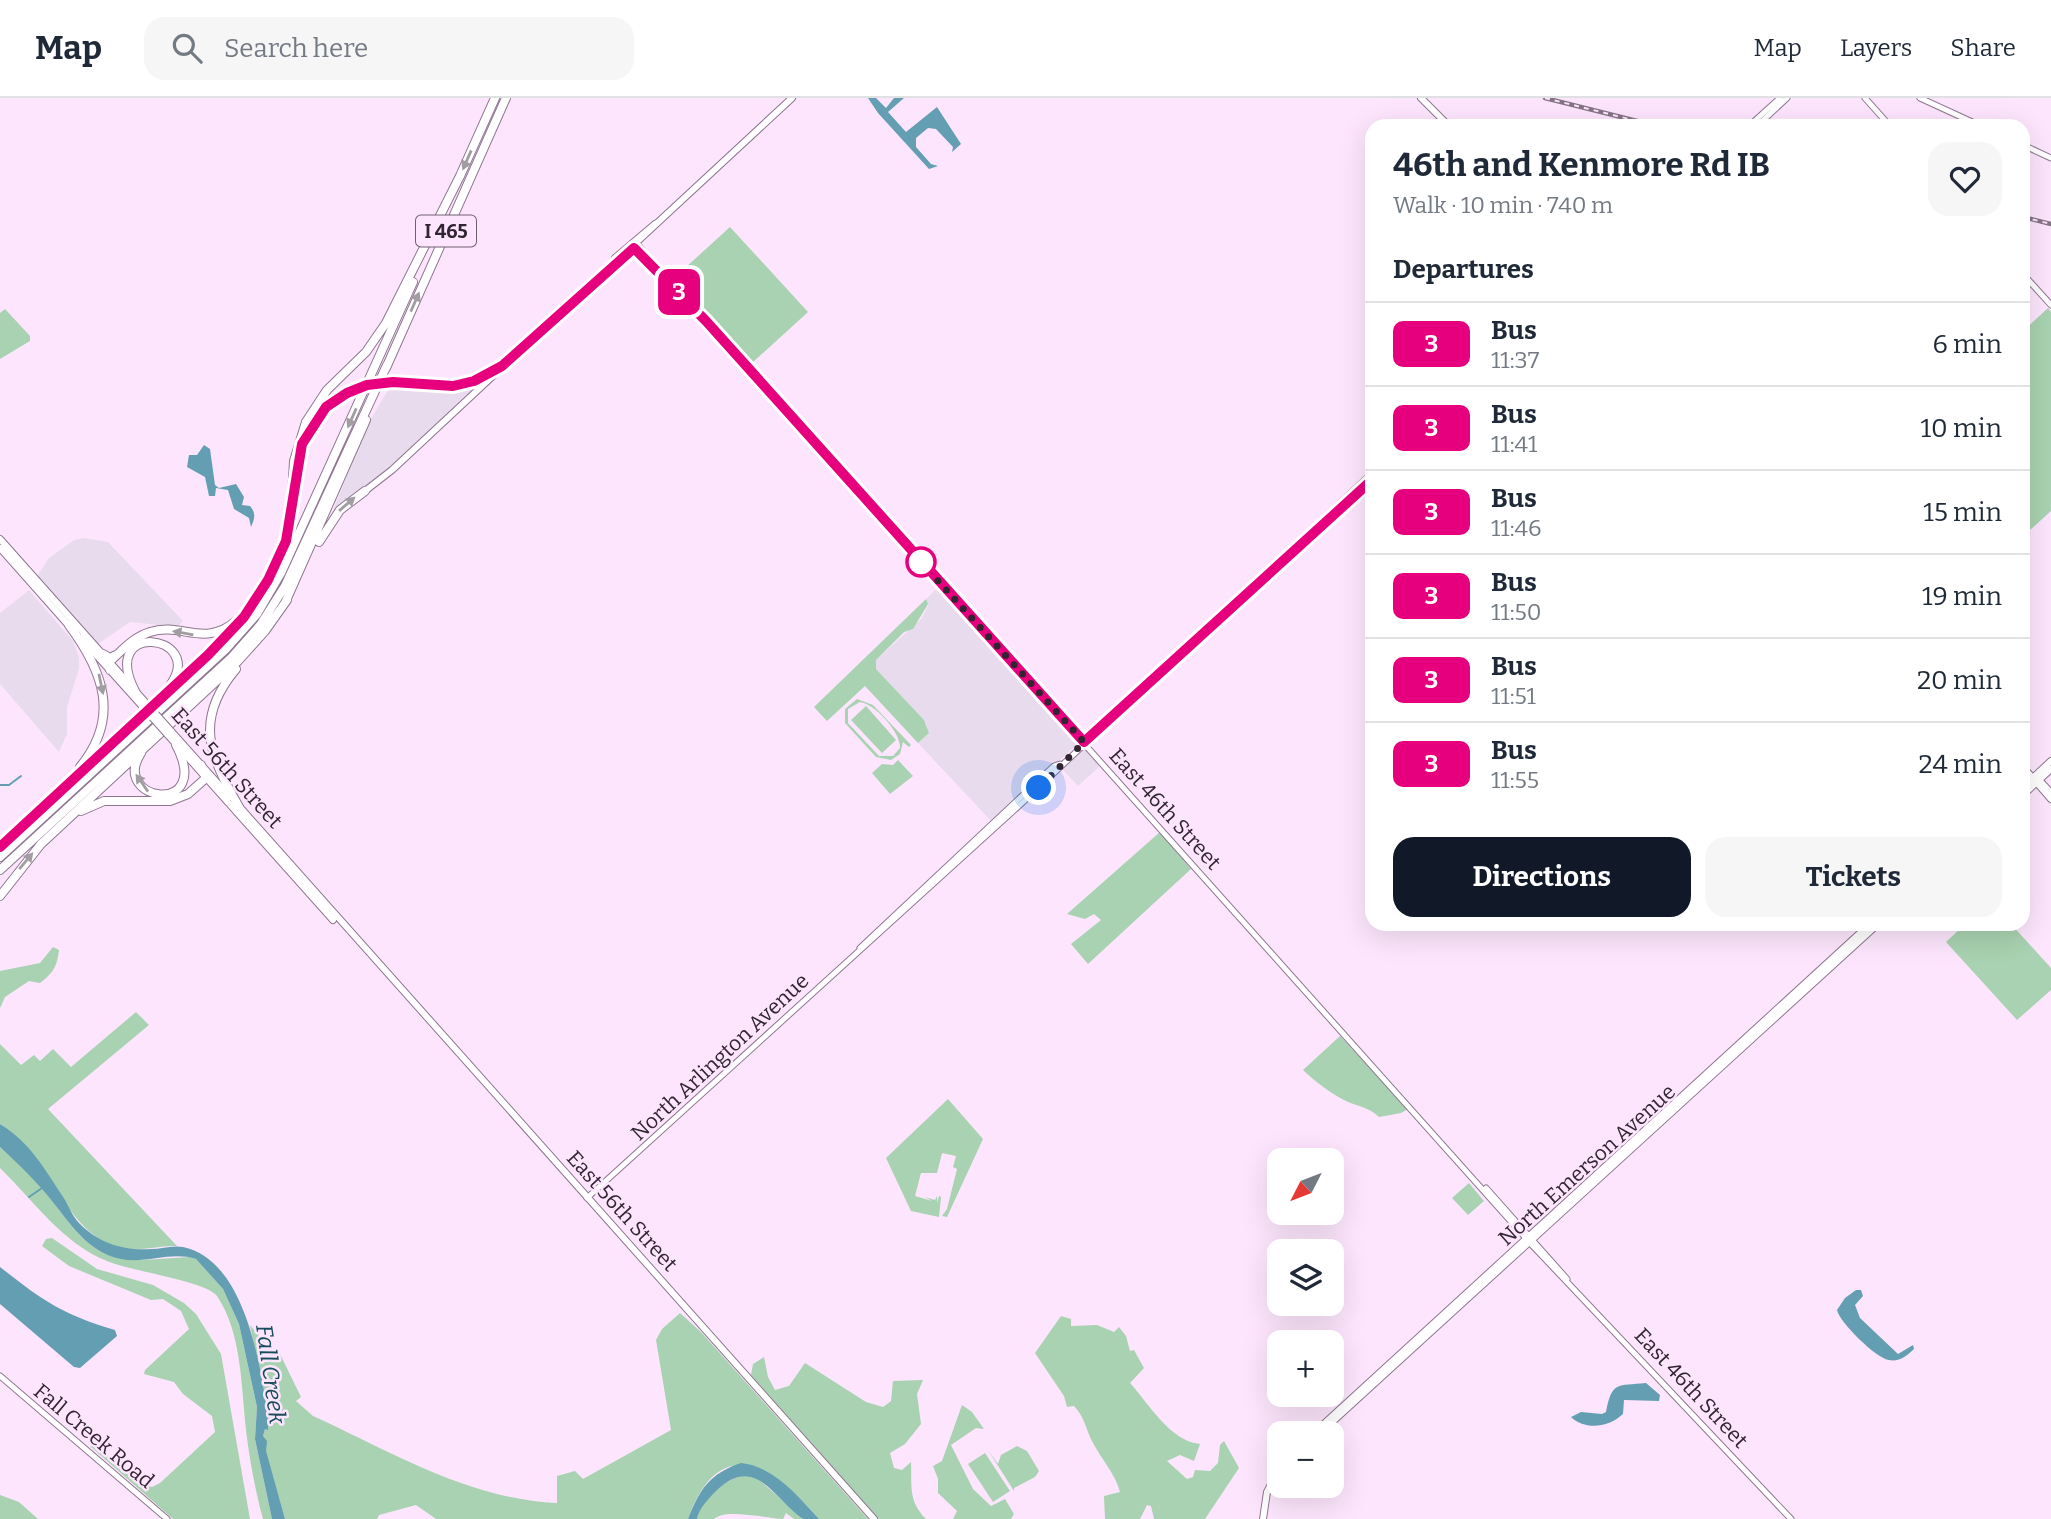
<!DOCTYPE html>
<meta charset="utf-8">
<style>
:root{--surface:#fff;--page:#f6f6f7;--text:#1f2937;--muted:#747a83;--line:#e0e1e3;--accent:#111827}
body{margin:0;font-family:Bitter,serif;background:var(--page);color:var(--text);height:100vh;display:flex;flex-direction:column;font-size:26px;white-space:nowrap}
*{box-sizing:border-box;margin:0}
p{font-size:23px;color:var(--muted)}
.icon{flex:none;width:38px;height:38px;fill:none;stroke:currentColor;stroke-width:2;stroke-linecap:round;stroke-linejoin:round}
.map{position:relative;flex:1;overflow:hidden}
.sheet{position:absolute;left:1365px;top:21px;width:665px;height:812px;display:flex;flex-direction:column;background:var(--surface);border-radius:21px;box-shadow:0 7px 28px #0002}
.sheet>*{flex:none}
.badge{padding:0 14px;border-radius:10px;font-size:24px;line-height:46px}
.needle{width:46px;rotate:228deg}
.fabs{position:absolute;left:1267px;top:1050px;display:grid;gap:14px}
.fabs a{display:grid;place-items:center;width:77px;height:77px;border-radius:14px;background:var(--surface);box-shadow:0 7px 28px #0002;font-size:35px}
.you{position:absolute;width:35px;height:35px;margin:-18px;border:5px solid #fff;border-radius:50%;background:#1a73e8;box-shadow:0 0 0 10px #1a73e833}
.map>.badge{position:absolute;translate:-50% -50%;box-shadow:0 0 0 4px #fff}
h2{padding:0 28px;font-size:26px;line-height:63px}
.round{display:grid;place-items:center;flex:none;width:74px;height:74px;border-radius:21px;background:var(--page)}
.overview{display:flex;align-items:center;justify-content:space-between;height:119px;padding:0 28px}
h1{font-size:33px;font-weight:700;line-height:52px}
.action{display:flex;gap:14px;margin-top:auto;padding:14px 28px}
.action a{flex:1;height:80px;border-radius:21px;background:var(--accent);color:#fff;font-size:28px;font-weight:700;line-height:80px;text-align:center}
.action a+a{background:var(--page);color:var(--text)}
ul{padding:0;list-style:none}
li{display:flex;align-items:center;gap:21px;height:84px;padding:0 28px;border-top:2px solid var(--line)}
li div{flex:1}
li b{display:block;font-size:26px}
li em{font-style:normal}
li .badge{min-width:77px;font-weight:700;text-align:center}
header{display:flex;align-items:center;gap:42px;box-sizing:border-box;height:98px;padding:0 35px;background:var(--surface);border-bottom:2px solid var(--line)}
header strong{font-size:33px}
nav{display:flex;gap:38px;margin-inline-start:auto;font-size:24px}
.search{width:490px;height:63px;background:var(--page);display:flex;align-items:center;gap:18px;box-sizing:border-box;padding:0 24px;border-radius:21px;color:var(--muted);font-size:26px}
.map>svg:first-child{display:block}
</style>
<header>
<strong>Map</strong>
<div class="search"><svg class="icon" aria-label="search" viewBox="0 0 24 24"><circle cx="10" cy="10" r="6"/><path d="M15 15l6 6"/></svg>Search here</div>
<nav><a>Map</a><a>Layers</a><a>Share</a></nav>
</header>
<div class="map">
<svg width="2051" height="1421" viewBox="0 0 2051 1421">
<rect width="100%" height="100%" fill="#fde6fd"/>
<path fill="#e9dbee" d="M391,287L436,292L471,288L474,290L384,375L349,399L330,420L368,326Z
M84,440L108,444L183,523L177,529L130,524L98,546L37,478L49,460L74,442Z
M938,489L1079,645L991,723L918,645L929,635L924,622L876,571V562L922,520L928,507L926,501Z
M29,492L73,543L79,559V571L67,609V636L59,654L0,586V515Z
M1084,650L1100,668L1078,688L1062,671Z"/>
<path fill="#a8d2b1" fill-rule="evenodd" d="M730,129L808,214L752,265L674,180Z
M2048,210L2051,214V413L2030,432L2023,424V233Z
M5,211L30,238V243L0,261V215Z
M926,501L928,506L913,531L904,534L876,562V571L924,622L929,635L918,645L865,588L827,623L814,609Z
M857,601L873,607L911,647L909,649L903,644L900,656L891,662L876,659L845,625V611ZM860,604C875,606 901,634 900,650L893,658H879L848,625V611Z
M866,608L896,642L882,655L851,622Z
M898,662L913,678L890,696L872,675L882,666L893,667Z
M1160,734L1191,771L1088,866L1071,846L1101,822L1094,816L1085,821L1067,816Z
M1965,826H2011L2051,870V892L2017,922L1946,844Z
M53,849L59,852C57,869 53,875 40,885L29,883L5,899L0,910V873L40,865Z
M136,914L149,927L48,1011L177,1148C157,1147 138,1155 118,1149C64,1135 50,1056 0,1026V946L21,967L34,957L40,963L53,951L71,969Z
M1340,938L1408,1011L1401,1015L1379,1019C1368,1008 1357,1009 1344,1002C1329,994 1316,984 1303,972Z
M948,1001L983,1041L947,1119L942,1118L947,1111L957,1071L953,1069L956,1058L942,1055L937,1075H921L915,1098L932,1103L925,1099L935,1102L937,1098V1105L939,1098L941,1099L939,1119L911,1113L886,1060Z
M0,1049C15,1062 30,1076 43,1091C64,1115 79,1148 113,1158C136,1165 165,1160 189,1159L196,1161L223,1191L239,1226L257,1309L255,1341L272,1421H263L260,1410C254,1385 249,1358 246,1332C241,1289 242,1235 217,1198C206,1183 130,1173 107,1163C63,1146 33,1102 0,1070Z
M1469,1085L1484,1103L1468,1117L1452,1100Z
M52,1140L97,1171L153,1187L184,1205L196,1216L221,1256L250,1421H173L90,1348H96L138,1385L152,1389L160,1385L215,1334L212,1318L183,1296L174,1284L144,1276L145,1272L189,1231L181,1213L163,1201L151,1202L69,1168L42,1148L46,1141Z
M680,1215L701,1234L868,1421H819C773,1369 720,1332 688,1421H436L416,1407L379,1417L377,1421H285L265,1353L263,1338L268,1321L250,1227L263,1243L280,1256L301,1299L296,1303L313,1318C392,1354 468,1401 557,1405V1378L575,1373L583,1381L671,1332L656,1242L662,1231Z
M1061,1218L1071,1221V1228L1097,1227L1114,1234L1119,1229L1126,1238L1130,1253L1134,1252L1144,1270L1130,1285C1149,1306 1170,1343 1200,1346L1194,1363L1180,1357L1167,1363L1187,1381L1193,1379L1195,1372L1210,1373L1218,1365L1220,1347L1224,1343L1239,1370L1205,1421H1154L1151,1408L1147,1407L1140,1421H1105L1104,1398L1120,1394C1115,1375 1101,1361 1092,1343C1086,1331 1084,1318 1074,1308L1067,1309L1064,1298L1035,1255Z
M764,1259L768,1279L775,1292L789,1288L805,1265L866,1304L883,1309L891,1303L893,1283L923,1282L917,1296L921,1326L905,1346L890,1355L894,1370L902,1372L911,1364C912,1388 908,1403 926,1421H879L751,1277L753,1266Z
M962,1307L972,1314L984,1331L976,1330L951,1347L973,1391L991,1408L1005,1401L1014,1416L1011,1421H953L957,1413L938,1395V1381L933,1368L942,1363Z
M1017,1348L1027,1353L1039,1373L1035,1379L1014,1390V1393L988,1352L998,1366L1001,1357Z
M985,1355L1010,1393L993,1404L968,1366Z
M745,1377L756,1379L803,1421H794L786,1415L783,1421C764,1420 726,1410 714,1421H697C698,1402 727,1380 745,1377Z
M0,1397L19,1404L38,1421H0Z"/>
<path fill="#639eb2" d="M868,0H876L886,10L894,0H904L888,14L906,34L937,9L961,46L952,54L953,49L936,31L928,30L916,40V49L931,66L938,68L929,71L878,15Z
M204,347L210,351L215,387L219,390L236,386L244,399L242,407L250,408C256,415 255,420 251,429L249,420L234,411L228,392L216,390L215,398H209L205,379L187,369L189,357H197Z
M0,1026C30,1044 46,1073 65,1102C69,1109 73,1119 79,1125C98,1145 124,1153 151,1151C162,1151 172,1147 183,1149C246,1162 261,1270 268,1321V1332L265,1331L263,1338L267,1343L266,1353L285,1421H272L255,1341L257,1309L239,1226L223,1191L196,1161C172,1153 145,1166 121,1161C82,1153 66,1117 42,1091C29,1076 14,1062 0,1049Z
M0,1169C42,1202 63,1217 115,1232L117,1238L80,1270L74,1269L0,1206Z
M1856,1192H1861L1863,1198L1855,1207L1860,1220L1898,1256L1913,1247L1914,1251C1907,1258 1899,1264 1889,1262C1877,1261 1839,1224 1837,1212L1845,1200Z
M1646,1285L1660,1297L1659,1303L1624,1302L1623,1316C1609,1329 1586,1333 1571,1319L1581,1314L1602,1316L1606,1314C1612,1283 1617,1288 1646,1285Z
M741,1365C773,1368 798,1398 819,1421H803C771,1398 755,1355 715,1394C708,1401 698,1412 697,1421H688C700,1391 709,1376 741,1365Z"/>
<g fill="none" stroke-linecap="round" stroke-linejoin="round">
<path stroke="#639eb2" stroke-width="2" d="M0,687H9L21,678
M29,1099L42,1090"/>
<defs>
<path id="secondary" d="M1865,0L1890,28
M1920,0L1981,28
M1749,28L1780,0
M1757,28L1787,0
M2023,47L2051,60
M635,143L657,171
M631,146L734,254L1532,1147L1791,1421
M2023,176L2051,207
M1229,509L1236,508L1372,382
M860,850L1054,668L1060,666
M1486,1090L1567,1181
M587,1100L1022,705L1372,375
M0,1278L167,1421"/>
<path id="primary" d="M1421,0L1449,28
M613,166L792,0
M365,393L392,372L613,166L615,160L655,126
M0,441L146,605
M0,450L71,530
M81,540L142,608
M171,633L230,699
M167,636L333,822
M2023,669L2051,701
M2040,683L2051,695
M2023,689L2051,663
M2023,697L2051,671
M238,707L874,1421
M1314,1335L1870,826
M1320,1335L1878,826
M1263,1421L1267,1394L1279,1371"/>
<path id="highway" d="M386,270L506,0
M390,284C432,286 464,293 501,268
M305,337L326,309L356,291
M319,444L340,412L365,393
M285,505L366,322
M69,527C103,573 121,619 80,669
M103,556L110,560L116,557
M236,571C193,622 210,658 239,709
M110,572L109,564C122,553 133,539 150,534C182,524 204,550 236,523
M135,593C98,522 205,536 171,586
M141,655C109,704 214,719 176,647
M81,713L104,703H170L188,696L206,680L201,667
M0,749L217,548L259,497L290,433L294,363L306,324L327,292L366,254L386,225L460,78L495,0
M0,759L226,551L257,516L281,475L413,184
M0,772L232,559L261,526L285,488L387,267
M0,798L41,746L238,563L265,533L287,502"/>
</defs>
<use href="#secondary" stroke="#8f7690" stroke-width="7"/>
<use href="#primary" stroke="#8f7690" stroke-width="8"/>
<use href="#highway" stroke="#8f7690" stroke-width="10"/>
<use href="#secondary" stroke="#fff" stroke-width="5"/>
<use href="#primary" stroke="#fff" stroke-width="6"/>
<use href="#highway" stroke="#fff" stroke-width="8"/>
<defs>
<path id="rail" d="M1545,0L1657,28
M2023,119L2051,126"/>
</defs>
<use href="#rail" stroke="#847484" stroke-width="4.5"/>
<use href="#rail" stroke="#fde6fd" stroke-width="2" stroke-dasharray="5" stroke-linecap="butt"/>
<defs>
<path id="primary-bridge" d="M146,605L171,633
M142,608L167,636"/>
<path id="highway-bridge" d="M356,291L390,284"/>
</defs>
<use href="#primary-bridge" stroke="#8f7690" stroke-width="8" stroke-linecap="butt"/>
<use href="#highway-bridge" stroke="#8f7690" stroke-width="10" stroke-linecap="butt"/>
<use href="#primary-bridge" stroke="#fff" stroke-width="6"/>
<use href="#highway-bridge" stroke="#fff" stroke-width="8"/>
</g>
<defs><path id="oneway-solid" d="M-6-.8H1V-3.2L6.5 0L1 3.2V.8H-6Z" transform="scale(1.75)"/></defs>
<g fill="#a29da2">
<use href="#oneway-solid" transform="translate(467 62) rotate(114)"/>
<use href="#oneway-solid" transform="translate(415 204) rotate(-66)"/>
<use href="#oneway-solid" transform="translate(352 320) rotate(114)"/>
<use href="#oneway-solid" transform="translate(347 406) rotate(-41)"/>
<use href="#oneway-solid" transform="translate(183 535) rotate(-170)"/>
<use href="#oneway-solid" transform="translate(101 586) rotate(78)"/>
<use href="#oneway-solid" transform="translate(142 685) rotate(-125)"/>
<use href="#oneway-solid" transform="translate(26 763) rotate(-50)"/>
</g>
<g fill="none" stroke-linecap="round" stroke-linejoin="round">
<defs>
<path id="line" d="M0,749L208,557L244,519L268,482L286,443L302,346L326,309L347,295L367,287L393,284L453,288L474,283L502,268L634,150L706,223L1084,644L1372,382"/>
</defs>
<use href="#line" stroke="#fff" stroke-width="16"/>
<use href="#line" stroke="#e6007e" stroke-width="10"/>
<path stroke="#302530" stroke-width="7" stroke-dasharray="0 12.6" d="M921,464L1084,644L1039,690"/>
</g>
<circle fill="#fff" stroke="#e6007e" stroke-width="3.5" cx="921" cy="464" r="14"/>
<g text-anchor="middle" stroke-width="5" stroke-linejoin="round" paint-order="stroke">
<rect fill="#fde6fd" stroke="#6e5f6e" stroke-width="2" x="416" y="117.5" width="60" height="31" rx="5"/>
<g font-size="19" font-weight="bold" fill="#302530">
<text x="446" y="140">I 465</text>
</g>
<g font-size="21" fill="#302530" stroke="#fde6fd">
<text transform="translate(227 670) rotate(48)" y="7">East 56th Street</text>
<text transform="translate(1165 711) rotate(48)" y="7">East 46th Street</text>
<text transform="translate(720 959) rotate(-43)" y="7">North Arlington Avenue</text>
<text transform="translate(1587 1067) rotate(-42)" y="7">North Emerson Avenue</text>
<text transform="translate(622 1113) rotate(48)" y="7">East 56th Street</text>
<text transform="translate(1691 1290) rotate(47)" y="7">East 46th Street</text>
<text transform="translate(94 1338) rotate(40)" y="7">Fall Creek Road</text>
</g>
<g font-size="23" font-style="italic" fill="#184b5a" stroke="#fde6fd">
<text transform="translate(271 1276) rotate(82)" y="8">Fall Creek</text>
</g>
</g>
</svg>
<div class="fabs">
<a><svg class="needle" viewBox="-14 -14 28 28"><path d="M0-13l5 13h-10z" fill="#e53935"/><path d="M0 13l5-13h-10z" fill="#747a83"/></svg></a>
<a><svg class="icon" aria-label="layers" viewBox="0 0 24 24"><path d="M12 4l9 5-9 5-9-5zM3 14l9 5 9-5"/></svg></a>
<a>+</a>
<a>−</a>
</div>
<div class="you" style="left:1039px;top:690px"></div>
<b class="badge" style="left:679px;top:194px;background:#e6007e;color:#fff">3</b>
<section class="sheet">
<div class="overview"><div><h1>46th and Kenmore Rd IB</h1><p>Walk · 10 min · 740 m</p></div><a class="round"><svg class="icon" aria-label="heart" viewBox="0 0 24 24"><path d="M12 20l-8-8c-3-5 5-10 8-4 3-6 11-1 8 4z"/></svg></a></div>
<h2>Departures</h2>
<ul>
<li><span class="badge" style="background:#e6007e;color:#fff">3</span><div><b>Bus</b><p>11:37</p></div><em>6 min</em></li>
<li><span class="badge" style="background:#e6007e;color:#fff">3</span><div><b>Bus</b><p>11:41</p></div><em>10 min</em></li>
<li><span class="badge" style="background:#e6007e;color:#fff">3</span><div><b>Bus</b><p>11:46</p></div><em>15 min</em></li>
<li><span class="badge" style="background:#e6007e;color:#fff">3</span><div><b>Bus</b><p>11:50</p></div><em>19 min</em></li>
<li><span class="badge" style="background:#e6007e;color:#fff">3</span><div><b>Bus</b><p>11:51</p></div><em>20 min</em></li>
<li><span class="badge" style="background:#e6007e;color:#fff">3</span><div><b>Bus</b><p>11:55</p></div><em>24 min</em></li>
</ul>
<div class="action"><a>Directions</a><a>Tickets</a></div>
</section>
</div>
